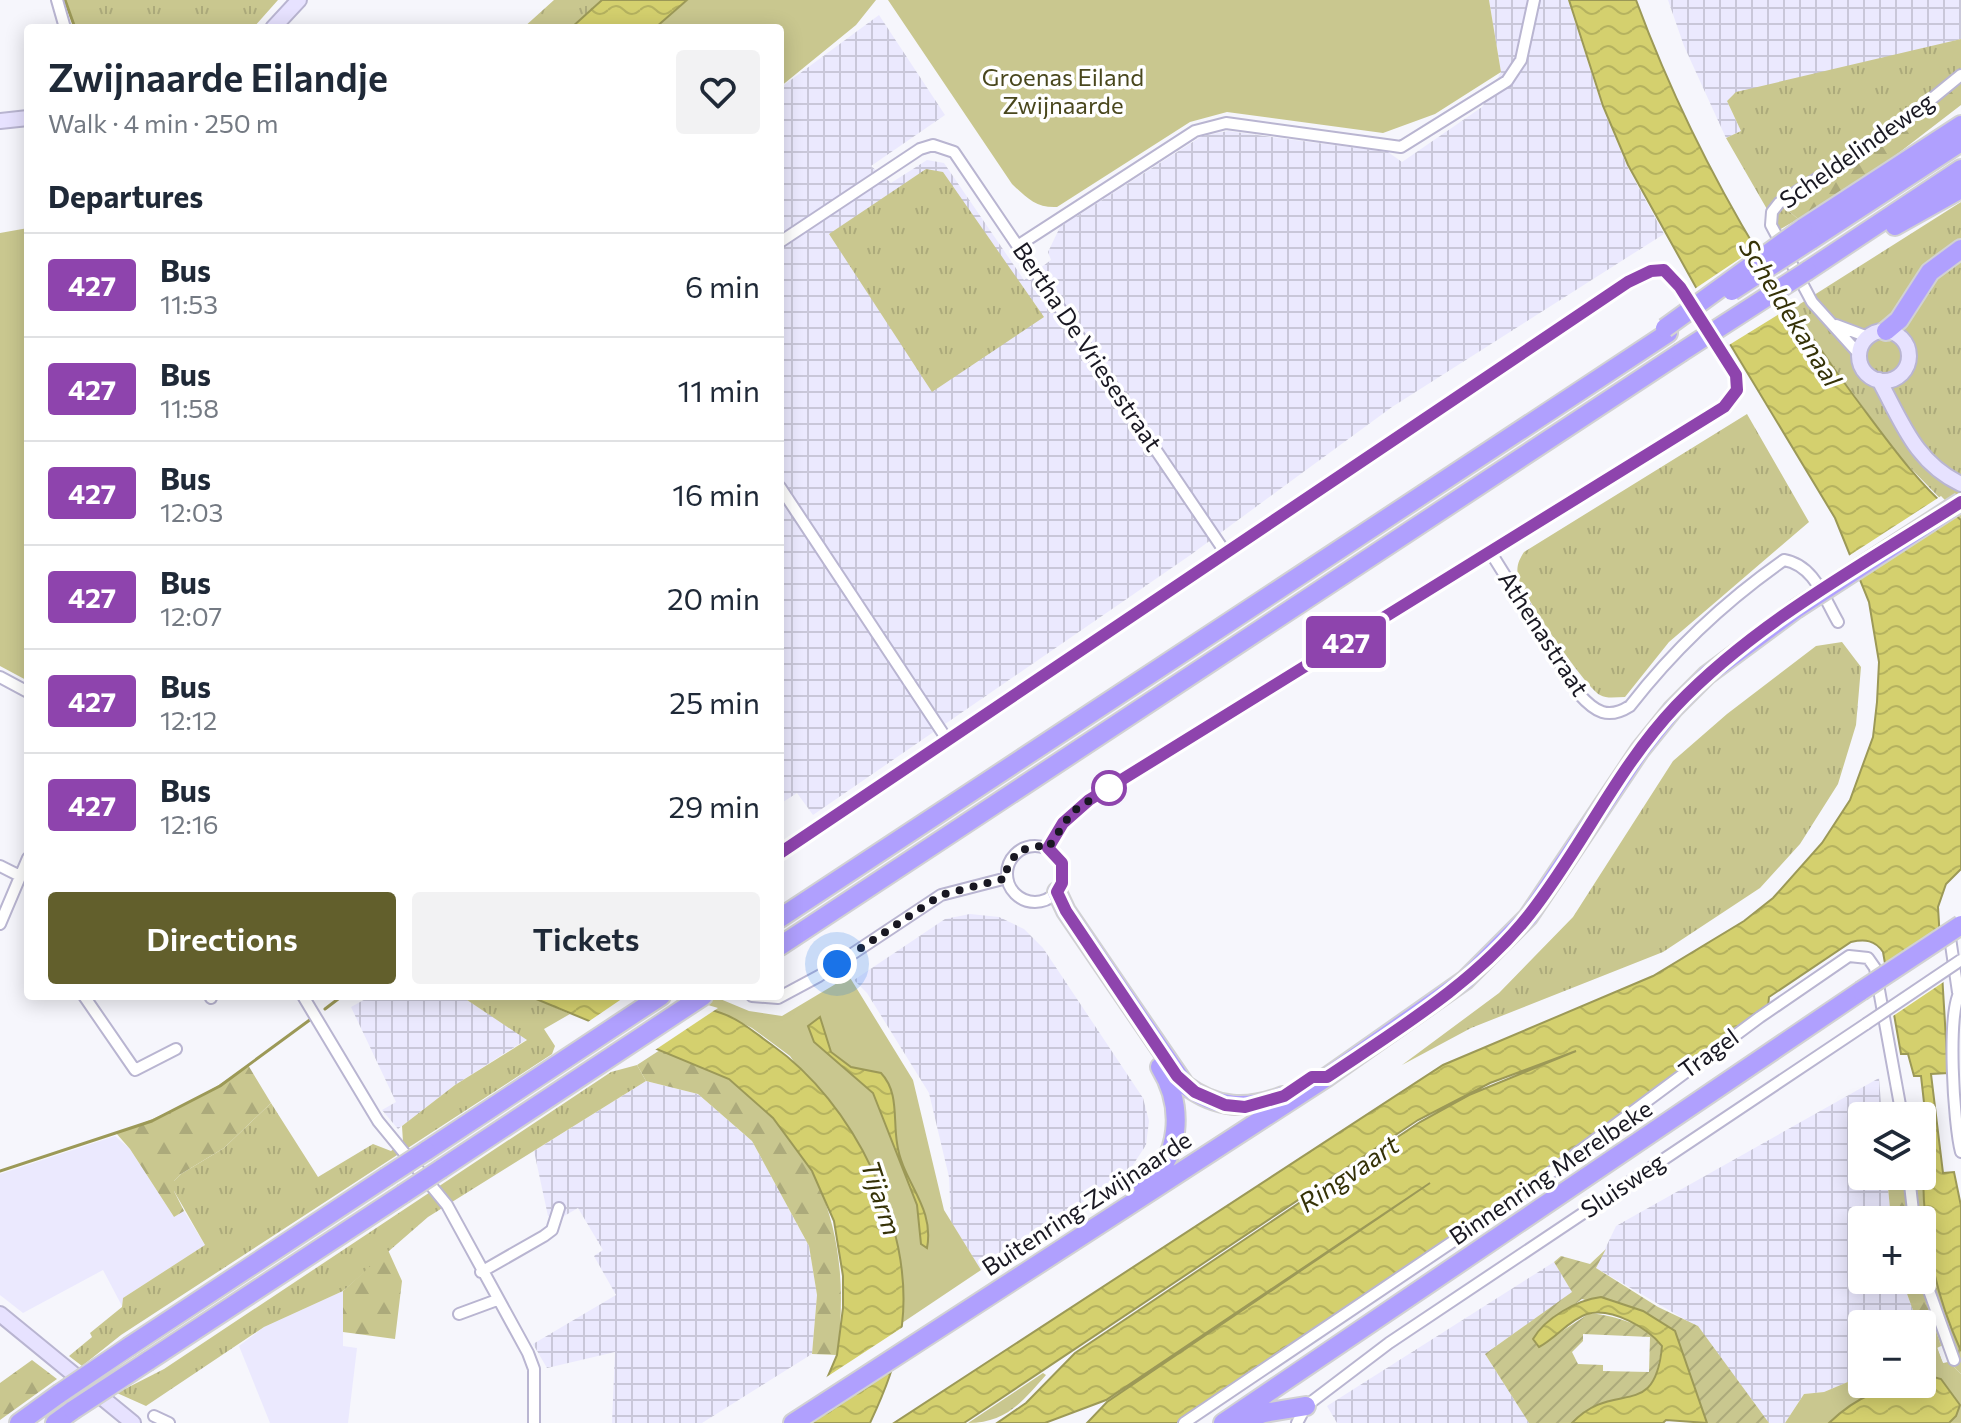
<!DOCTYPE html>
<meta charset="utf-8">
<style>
:root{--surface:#fff;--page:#f2f2f3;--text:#1f2937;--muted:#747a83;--line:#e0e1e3;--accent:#625f2c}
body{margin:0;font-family:Commissioner,sans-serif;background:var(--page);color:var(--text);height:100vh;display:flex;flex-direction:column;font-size:30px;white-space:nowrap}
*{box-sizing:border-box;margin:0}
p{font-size:26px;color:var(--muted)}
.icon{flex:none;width:44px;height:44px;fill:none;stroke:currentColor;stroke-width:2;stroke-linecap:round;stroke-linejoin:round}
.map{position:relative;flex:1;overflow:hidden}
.drawer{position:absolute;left:24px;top:24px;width:760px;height:976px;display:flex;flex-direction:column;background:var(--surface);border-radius:8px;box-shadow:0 4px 20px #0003}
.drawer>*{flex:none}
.badge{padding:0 16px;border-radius:6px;font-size:28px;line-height:52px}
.tools{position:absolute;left:1848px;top:1102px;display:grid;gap:16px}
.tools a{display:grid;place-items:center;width:88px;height:88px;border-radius:8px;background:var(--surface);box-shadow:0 4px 20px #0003;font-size:40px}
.you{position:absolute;width:40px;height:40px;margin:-20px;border:6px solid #fff;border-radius:50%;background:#1a73e8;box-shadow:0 0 0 12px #1a73e833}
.map>.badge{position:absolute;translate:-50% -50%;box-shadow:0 0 0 4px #fff}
h2{padding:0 24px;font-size:30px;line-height:72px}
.round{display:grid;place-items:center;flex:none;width:84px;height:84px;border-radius:8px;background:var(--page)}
.head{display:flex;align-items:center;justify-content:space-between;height:136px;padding:0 24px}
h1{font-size:38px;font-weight:600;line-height:60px}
.button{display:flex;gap:16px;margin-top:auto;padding:16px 24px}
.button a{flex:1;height:92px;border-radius:8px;background:var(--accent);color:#fff;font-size:32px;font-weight:600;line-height:92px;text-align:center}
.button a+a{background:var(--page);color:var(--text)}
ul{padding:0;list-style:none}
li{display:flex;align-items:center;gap:24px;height:104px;padding:0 24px;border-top:2px solid var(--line)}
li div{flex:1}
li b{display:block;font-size:30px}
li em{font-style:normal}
li .badge{min-width:88px;font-weight:700;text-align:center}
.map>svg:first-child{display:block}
</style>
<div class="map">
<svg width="1961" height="1423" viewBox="0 0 1961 1423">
<defs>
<pattern id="industrial-grid" width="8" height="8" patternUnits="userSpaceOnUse" patternTransform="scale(2)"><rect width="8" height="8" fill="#ebe9fe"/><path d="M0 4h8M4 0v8" fill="none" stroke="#c9c7d9"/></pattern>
<pattern id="grass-tufts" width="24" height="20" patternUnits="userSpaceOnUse" patternTransform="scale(2)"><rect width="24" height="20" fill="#c9c78f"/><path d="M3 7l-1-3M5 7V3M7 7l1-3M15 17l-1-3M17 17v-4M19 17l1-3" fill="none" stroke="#acaa7b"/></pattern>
<pattern id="forest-firs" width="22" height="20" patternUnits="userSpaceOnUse" patternTransform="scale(2)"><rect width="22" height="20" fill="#c9c78f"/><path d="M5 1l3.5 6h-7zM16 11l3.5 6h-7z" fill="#acaa7b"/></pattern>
<pattern id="garden-furrows" width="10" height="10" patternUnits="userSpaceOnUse" patternTransform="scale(2)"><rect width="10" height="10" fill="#c9c78f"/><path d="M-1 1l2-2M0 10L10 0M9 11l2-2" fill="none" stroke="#acaa7b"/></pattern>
<pattern id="water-waves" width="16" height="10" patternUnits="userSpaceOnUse" patternTransform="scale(2)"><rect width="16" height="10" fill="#d4d06e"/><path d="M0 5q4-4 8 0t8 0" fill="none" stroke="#b5b25f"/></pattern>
</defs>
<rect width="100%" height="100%" fill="#f6f6fc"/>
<path fill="#ebe9fe" d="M115,1136L130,1149L174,1217L184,1211L205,1245L123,1298L122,1306L103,1270L23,1313L0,1295V1174Z
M343,1291V1346L357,1348L348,1423H270L239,1346L264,1327Z"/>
<path fill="url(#industrial-grid)" d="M1489,0H1568L1602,106L1627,166L1664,234L1392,407L1189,556L813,815L797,793L780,804V88L879,15L945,115L871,166L891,183L927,160L944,163L1024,280L1051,260L1048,252L1060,227L1202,136L1228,131L1310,142L1388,152L1402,162L1482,107L1501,72Z
M1668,0H1961V39L1727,101L1741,131L1726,138L1684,46Z
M970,914L999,917L1024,929L1043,948L1143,1098L1149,1121L1146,1145L1129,1171L981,1270L951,1222L949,1177L929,1093L867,993L854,980L945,919Z
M371,996H461L527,1039L455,1085L398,1129L382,1110L396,1102L351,1007Z
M1879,1078L1882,1116H1862V1176H1887L1891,1220H1862V1280H1902L1918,1324H1862V1376L1824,1392L1804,1394L1785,1423H1769L1698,1327L1596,1268L1616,1226Z
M646,1081L698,1094L752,1141L809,1246L817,1295L812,1354L702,1423H612L615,1352L547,1368L533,1344L616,1295L594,1256L603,1250L578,1208L559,1219L548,1216L534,1151Z
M1554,1262L1573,1292L1485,1354L1529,1423H1337L1327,1406Z"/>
<path fill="url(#grass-tufts)" d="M65,0H278L253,28H75Z
M554,0H602L571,28H523Z
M1961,39V81L1899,132L1783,206L1798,219L1779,230L1726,138L1741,131L1727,101L1736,92Z
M926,169L943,172L1044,317L932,392L829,234Z
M1961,202V520L1897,454L1792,309Z
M1747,414L1809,522L1669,642L1625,697C1616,697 1607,699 1600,695C1585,687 1520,592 1518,576C1516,566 1519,560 1524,552Z
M1842,642L1861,667L1856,725L1838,784L1800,844L1760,888L1663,952L1471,1028L1402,1065L1499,993L1573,917L1673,761L1727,714L1816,646Z
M461,996H529L570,1014L544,1029L555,1046L552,1054L121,1335L82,1366L69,1356L92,1337L90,1333L122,1307L123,1298L205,1245L174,1191V1181L181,1174L224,1148L271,1103L318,1177L373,1144L391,1151L403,1142L402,1126L455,1085L527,1040Z
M637,1065L646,1081L428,1217L343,1291L264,1327L146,1406L117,1393L164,1369L611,1072Z
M1923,1176L1929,1258L1961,1351V1374L1949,1362L1956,1358L1949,1342L1941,1346L1919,1280H1922V1220H1908L1904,1179Z
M1043,1373L1046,1375C1022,1402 1006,1423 968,1423Z"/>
<path fill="url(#forest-firs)" d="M1961,81V105L1883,165L1798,219L1783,206L1899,132Z
M660,1050C682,1060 708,1067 728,1079C738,1085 748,1095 757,1103C833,1169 850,1260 837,1355L812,1354L817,1295L809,1246L752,1141L698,1094L646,1081L637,1065Z
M248,1065L271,1103L224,1148L181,1174L174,1181V1191L184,1211L174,1217L130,1149L116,1133C163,1117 208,1095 248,1065Z
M1887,1176H1904L1908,1220H1891Z
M388,1250L402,1281L395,1339L343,1332V1291Z
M1902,1280H1919L1941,1346L1937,1348L1943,1363L1949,1362L1961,1374V1423L1922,1351L1927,1349L1922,1324H1918Z
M32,1360L57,1379L0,1420V1383Z"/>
<path fill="#c9c78f" d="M688,0H876L856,25L780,87V28H655Z
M888,0H1489L1501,72L1435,114L1383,133L1227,112L1190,122L1057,207C1036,208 1027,198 1012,184Z
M28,228V681L0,666V233Z
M849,976L913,1080L944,1210L981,1270L902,1323L896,1238L880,1185L790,1056L752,1028L724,1014L664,996H713L749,1011L782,1016Z
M1937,1347L1943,1364L1949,1362L1961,1385V1423H1785L1804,1394L1824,1392L1862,1376V1384H1922V1351Z"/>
<path fill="url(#garden-furrows)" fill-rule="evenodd" d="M1606,1249L1596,1268L1658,1307L1698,1326L1769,1423H1707L1675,1331L1582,1299L1538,1331L1534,1339L1539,1346L1590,1313C1618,1317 1644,1323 1662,1346L1653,1391L1644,1398L1601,1404L1572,1423H1529L1485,1354L1572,1292L1554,1262L1561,1256L1590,1264ZM1583,1334L1650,1337L1649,1372L1603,1371V1365L1578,1364L1572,1352L1583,1341Z"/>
<path fill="url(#water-waves)" stroke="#9c9957" stroke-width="2" d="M602,0H687L655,28H571Z
M1569,0H1636C1689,144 1763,273 1854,396C1887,440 1918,485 1961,520V869L1946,884L1938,907L1948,1073L1931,1074L1943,1173L1954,1172L1961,1206V1351C1935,1294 1924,1239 1923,1176L1932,1174L1921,1076H1914L1908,1054H1901L1883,952C1875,940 1865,939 1851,942L1769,997L1768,1007L1517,1193L1177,1423H1087L1107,1402L1430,1183L1106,1400L1045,1423H997L1026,1403L1075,1353L1420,1122L1469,1095L1576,1051L1490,1083L1418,1120L964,1423H894L1443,1065L1653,976L1744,921L1773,898L1822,843L1850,800L1873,737L1877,702L1879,662L1869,602L1835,518L1698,291L1628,165L1603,106Z
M529,996C572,996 619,991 663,996C681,998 703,1007 721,1013C741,1020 755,1033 772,1045C853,1102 914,1225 902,1325C897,1361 885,1391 870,1423H808L837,1355L843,1308V1276L834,1221L812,1171L773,1118L729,1079Z
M820,1017L831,1052L851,1067L881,1073C899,1092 893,1118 897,1143C902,1182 935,1206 927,1248L921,1244L917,1205L873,1093L814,1042L808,1026Z
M1601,1297L1643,1311L1675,1331L1707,1423L1666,1420L1663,1423H1572C1614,1378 1655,1423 1662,1346C1648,1328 1612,1307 1587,1314C1569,1320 1556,1338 1539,1347L1533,1339C1545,1318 1577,1300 1601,1297Z
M1930,1376L1941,1379L1960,1405L1956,1416L1949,1423H1829C1856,1397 1885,1384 1922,1384V1377Z"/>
<path fill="#f6f6fc" d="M1757,247L1794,305L1729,345L1693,290Z
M1941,496L1953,508L1857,579L1847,557Z
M1942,925L1948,979L1890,1018L1883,965Z
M626,996H678L718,1008L652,1052L585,1024Z
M906,1325L899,1363L810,1411L825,1378Z"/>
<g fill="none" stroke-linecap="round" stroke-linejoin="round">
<path stroke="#9c9957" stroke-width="3" d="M65,0L75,28
M325,1009L342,996
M0,1171L152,1121L220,1086L311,1019"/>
<defs>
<path id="street" d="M57,0L65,28
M780,242L920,149L933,145L954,152L1225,552
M1019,245L1195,131L1226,123L1401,147L1507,81L1521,60L1534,0
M1836,325L1868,337
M1859,354L1812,302L1771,225L1772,212L1779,203L1896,128L1961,75
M780,487L948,741
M1491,553L1579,694C1595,712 1608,720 1630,706C1675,648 1724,602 1784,560C1814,565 1824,598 1838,622
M0,677L28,692
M1007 874a28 28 0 1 1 56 0a28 28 0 1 1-56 0Z
M780,853L1628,282L1651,271L1664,270L1680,287L1736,375L1737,390L1724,407L1089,800L1063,823L1048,848
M0,866L20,876
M0,924L28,858
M1949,931L1958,992
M1961,990C1946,1009 1954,1126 1961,1152
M84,996L135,1070L176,1049
M210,996L211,998
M303,996L378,1121L447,1205L528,1353L534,1369V1423
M752,996L778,998L819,976L941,895L1007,878
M1909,1176L1914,1220
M1922,1271L1954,1360
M481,1272L544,1236L552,1230L559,1208
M459,1314L497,1300
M154,1416L169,1423
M1184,1423L1510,1203L1760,1017L1849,956L1868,958L1875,968L1902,1116
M1297,1423L1306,1406L1389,1343L1866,1024"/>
<path id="secondary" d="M273,28L299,0
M0,121L28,118
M1859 356a25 25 0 1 1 50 0a25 25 0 1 1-50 0Z
M1879,380C1902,422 1915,462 1961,484
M0,1314L133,1423"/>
<path id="highway" d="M1895,226L1961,189
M1803,228L1961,125
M1811,240L1961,142
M1807,271L1961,169
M1886,331L1899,320L1930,272L1961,249
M1057,892L1066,911L1185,1085C1217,1109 1247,1110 1283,1096
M780,918L1668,333
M780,946L1680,353
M426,1151L661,996
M441,1169L703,996
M1143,1187C1182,1158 1184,1106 1160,1067
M130,1346L386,1177
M148,1361L403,1194
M19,1423L59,1394
M55,1423L73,1410
M793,1423L1327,1077L1465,980L1528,917L1640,750L1673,709L1707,675L1796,609
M1223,1423L1861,991
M1236,1423L1264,1413L1306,1406"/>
</defs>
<use href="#street" stroke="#b9b5d1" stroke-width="14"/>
<use href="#secondary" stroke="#b9b5d1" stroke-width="18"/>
<use href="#highway" stroke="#d1d1d3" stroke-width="22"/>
<use href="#street" stroke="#fff" stroke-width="10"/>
<use href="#secondary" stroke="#e7e2ff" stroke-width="14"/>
<use href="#highway" stroke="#b0a0fe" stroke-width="18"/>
<defs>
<path id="street-bridge" d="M1866,1024L1961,960"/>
<path id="highway-bridge" d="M1732,291L1811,240
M1665,328L1803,228
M1680,353L1807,271
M1796,609L1961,502
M1861,991L1961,925
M386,1177L426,1151
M403,1194L441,1169
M59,1394L130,1346
M73,1410L148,1361"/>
</defs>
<use href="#street-bridge" stroke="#b9b5d1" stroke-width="14" stroke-linecap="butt"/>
<use href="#highway-bridge" stroke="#d1d1d3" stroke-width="22" stroke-linecap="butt"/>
<use href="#street-bridge" stroke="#fff" stroke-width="10"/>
<use href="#highway-bridge" stroke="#b0a0fe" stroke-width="18"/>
</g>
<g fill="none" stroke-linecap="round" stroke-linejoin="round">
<defs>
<path id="line" d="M780,853L1628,282L1651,271L1664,270L1680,287L1736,375L1737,390L1724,407L1089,800L1063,823L1048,848L1062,863V883L1057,892L1066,911L1177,1076L1195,1092L1225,1105L1245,1107L1284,1096L1312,1077H1327C1398,1029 1475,983 1529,915C1582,848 1617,768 1676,706C1756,622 1864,564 1961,502"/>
</defs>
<use href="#line" stroke="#fff" stroke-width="18"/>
<use href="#line" stroke="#8e44ad" stroke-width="12"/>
<path stroke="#191822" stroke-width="8" stroke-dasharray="0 14.4" d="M837,964L941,895L1007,878V868L1018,851L1038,846L1048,848L1072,812L1115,784L1109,788"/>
</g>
<circle fill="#fff" stroke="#8e44ad" stroke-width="4" cx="1109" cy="788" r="16"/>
<g text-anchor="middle" stroke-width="7" stroke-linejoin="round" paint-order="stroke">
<g font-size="24" fill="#49471d" stroke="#fff">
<text x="1063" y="86">Groenas Eiland<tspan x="1063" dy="28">Zwijnaarde</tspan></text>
</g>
<g font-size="24" fill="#191822" stroke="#fff">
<text transform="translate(1857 151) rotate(-35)" y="8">Scheldelindeweg</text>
<text transform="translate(1087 347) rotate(56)" y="8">Bertha De Vriesestraat</text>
<text transform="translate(1543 634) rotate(57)" y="8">Athenastraat</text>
<text transform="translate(1709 1054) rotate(-36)" y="8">Tragel</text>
<text transform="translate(1551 1173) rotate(-34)" y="8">Binnenring Merelbeke</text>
<text transform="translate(1623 1186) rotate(-34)" y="8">Sluisweg</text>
<text transform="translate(1087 1204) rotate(-33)" y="8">Buitenring-Zwijnaarde</text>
</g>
<g font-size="26" font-style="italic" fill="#353207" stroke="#fff">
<text transform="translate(1790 313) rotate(58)" y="9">Scheldekanaal</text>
<text transform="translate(1349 1174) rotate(-34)" y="9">Ringvaart</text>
<text transform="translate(881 1198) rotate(72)" y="9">Tijarm</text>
</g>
</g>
</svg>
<div class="tools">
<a><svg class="icon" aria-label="layers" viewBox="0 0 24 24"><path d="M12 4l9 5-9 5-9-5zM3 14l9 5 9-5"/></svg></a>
<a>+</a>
<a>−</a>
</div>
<div class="you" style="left:837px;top:964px"></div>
<b class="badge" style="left:1346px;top:642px;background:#8e44ad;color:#fff">427</b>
<section class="drawer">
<div class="head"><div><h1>Zwijnaarde Eilandje</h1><p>Walk · 4 min · 250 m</p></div><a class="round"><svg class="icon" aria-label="heart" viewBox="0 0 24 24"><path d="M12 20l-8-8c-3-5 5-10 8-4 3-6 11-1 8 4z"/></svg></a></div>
<h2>Departures</h2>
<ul>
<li><span class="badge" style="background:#8e44ad;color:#fff">427</span><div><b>Bus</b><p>11:53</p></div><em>6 min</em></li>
<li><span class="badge" style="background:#8e44ad;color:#fff">427</span><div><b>Bus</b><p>11:58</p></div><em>11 min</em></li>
<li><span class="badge" style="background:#8e44ad;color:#fff">427</span><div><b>Bus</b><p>12:03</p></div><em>16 min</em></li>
<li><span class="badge" style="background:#8e44ad;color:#fff">427</span><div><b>Bus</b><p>12:07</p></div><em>20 min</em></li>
<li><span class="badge" style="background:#8e44ad;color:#fff">427</span><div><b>Bus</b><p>12:12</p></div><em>25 min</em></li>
<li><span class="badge" style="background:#8e44ad;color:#fff">427</span><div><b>Bus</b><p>12:16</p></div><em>29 min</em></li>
</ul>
<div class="button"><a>Directions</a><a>Tickets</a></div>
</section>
</div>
